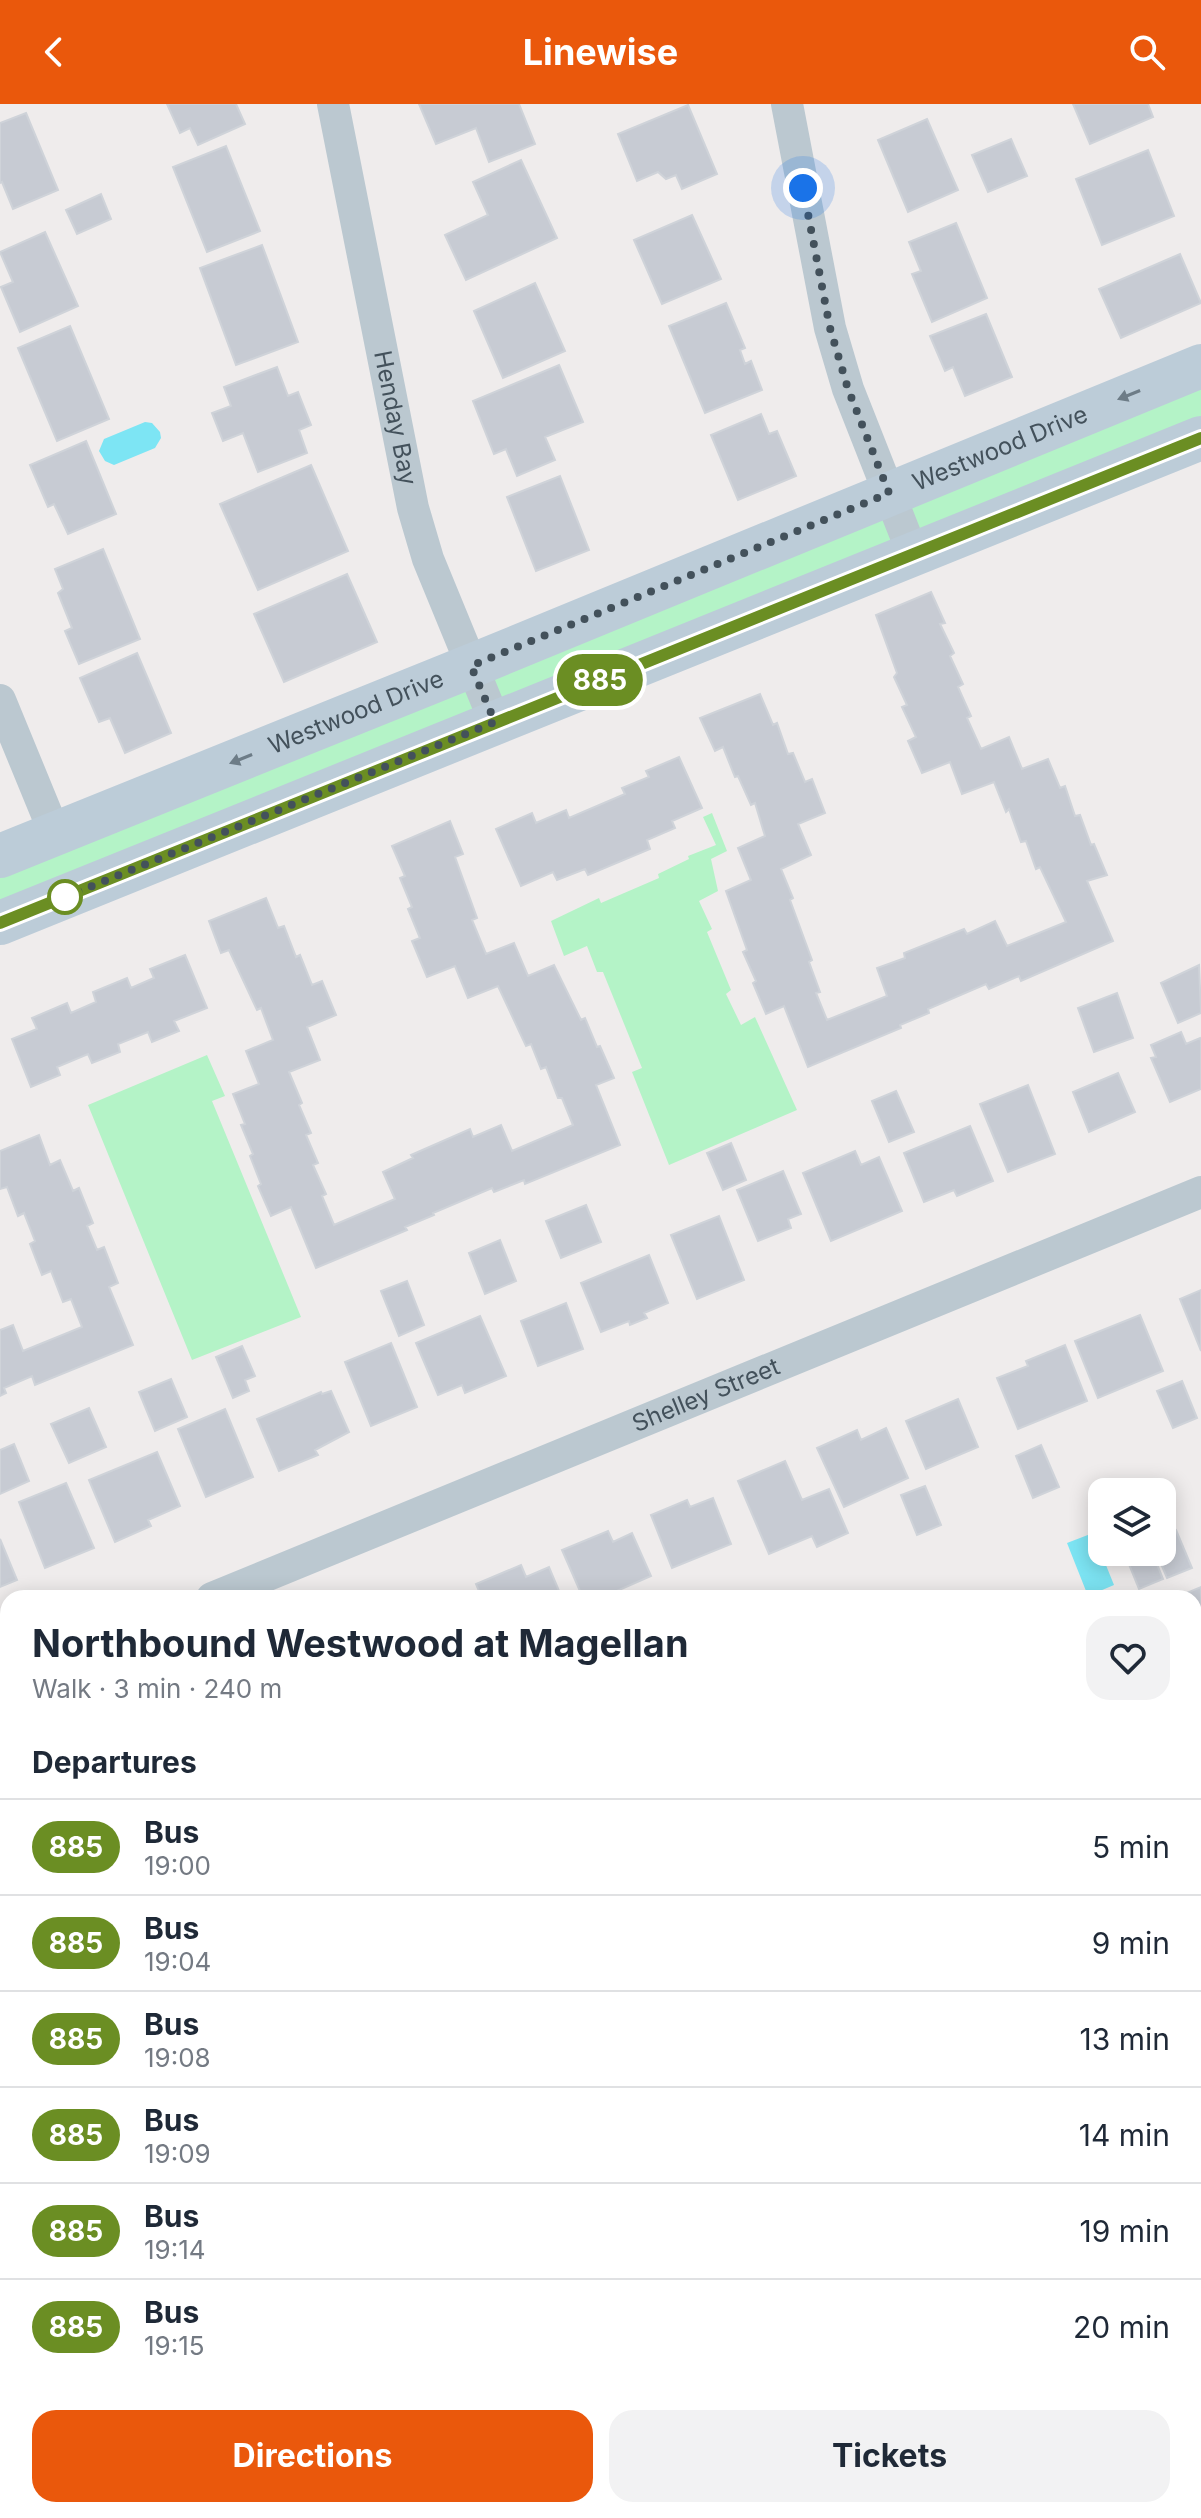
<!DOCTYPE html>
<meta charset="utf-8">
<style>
:root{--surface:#fff;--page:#f2f2f3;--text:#1f2937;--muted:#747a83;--line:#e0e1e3;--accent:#ea580c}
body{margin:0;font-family:Inter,sans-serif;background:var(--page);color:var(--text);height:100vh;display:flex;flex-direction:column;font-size:30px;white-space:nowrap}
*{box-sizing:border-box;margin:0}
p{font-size:26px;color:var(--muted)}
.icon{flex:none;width:44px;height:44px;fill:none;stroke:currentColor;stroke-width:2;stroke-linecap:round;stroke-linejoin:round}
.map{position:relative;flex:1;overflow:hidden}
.panel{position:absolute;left:0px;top:1486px;width:1202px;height:928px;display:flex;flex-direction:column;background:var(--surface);border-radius:24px 24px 0 0;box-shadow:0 4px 20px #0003}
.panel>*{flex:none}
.badge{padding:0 16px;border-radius:26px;font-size:28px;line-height:52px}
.buttons{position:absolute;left:1088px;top:1374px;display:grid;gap:16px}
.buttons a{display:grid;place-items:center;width:88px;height:88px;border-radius:16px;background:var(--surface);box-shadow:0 4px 20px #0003;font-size:40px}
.you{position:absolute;width:40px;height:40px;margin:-20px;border:6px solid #fff;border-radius:50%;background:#1a73e8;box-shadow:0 0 0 12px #1a73e833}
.map>.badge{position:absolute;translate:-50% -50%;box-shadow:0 0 0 4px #fff}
h2{padding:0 32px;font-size:30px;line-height:72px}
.round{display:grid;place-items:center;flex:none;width:84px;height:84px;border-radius:24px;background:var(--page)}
.overview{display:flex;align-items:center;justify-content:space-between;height:136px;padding:0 32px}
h1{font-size:38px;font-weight:700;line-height:60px}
.cta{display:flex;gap:16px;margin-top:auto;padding:16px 32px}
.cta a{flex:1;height:92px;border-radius:24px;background:var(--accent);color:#fff;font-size:32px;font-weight:700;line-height:92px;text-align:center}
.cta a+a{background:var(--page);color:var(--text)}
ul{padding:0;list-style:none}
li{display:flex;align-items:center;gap:24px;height:96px;padding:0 32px;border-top:2px solid var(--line)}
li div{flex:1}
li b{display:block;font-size:30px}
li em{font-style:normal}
li .badge{min-width:88px;font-weight:700;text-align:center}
header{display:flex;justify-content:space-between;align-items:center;height:104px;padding:0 32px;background:var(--accent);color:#fff;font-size:36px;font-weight:700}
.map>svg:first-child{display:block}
</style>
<header><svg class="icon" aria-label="back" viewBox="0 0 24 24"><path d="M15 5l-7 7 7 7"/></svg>Linewise<svg class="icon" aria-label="search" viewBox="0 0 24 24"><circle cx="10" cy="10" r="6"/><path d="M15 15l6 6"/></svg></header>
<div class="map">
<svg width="1201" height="2414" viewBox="0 0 1201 2414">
<rect width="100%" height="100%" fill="#efecec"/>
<path fill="#b4f3c7" d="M1201,262V334L0,819V752Z
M712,709L727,747L711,755L718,787L699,797L712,825L707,828L731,886L726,890L741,921L755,913L797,1006L669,1061L632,968L642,964L603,868H597L587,842L564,852L551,817L599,794L601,799L659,774L658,770L689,755L688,752L716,741L703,713Z
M207,951L225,992L212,997L301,1213L192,1256L88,1001Z"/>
<path fill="#7de5f4" d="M145,318L152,319L160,328L161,334L155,344L114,361L105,357L99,347L104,335Z
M1093,1429L1114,1481L1088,1492L1067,1439Z"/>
<path fill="#c7cbd3" stroke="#cfd3d9" stroke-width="2" d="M167,0H236L245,20L198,41L190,24L180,29Z
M419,0H519L535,40L489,58L476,24L436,40Z
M1073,0H1148L1153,13L1090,40Z
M688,1L717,70L682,85L676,71L666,75L658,68L637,77L618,30Z
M26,9L58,86L13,105L2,78L0,79V19Z
M927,15L958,86L908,108L878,36Z
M1011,35L1027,72L988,88L972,51Z
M226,42L260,127L207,148L173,63Z
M1148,46L1174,112L1102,141L1076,75Z
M521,56L557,134L466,176L445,131L488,111L473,78Z
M101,90L111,115L77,130L66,106Z
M692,111L721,175L662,200L634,136Z
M956,119L987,194L932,218L912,170L921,167L909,138Z
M45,128L78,202L20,228L1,183L13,178L0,148Z
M262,141L298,238L236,261L200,164Z
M1180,150L1201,199L1121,234L1099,185Z
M535,179L565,247L503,274L474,207Z
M726,199L745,244L740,246L745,260L751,257L762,286L705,309L669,222Z
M986,210L1012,273L965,292L953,263L945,267L930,232Z
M70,222L109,315L57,337L18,244Z
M559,261L583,318L545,333L555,356L517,372L506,345L494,350L473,297Z
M277,263L288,292L298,288L311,321L299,326L307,349L258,368L243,329L223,337L212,309L231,302L224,283Z
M761,310L769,330L777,327L796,372L738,396L711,331Z
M86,337L116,410L68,430L54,400L48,403L30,361Z
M311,361L348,447L258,486L220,400Z
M560,372L589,446L536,467L507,393Z
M103,445L140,535L79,560L65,527L72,524L58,489L63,485L55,465Z
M347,470L377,538L284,578L254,510Z
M931,488L945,519L940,520L954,549L950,552L963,580L958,583L971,612L967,614L981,645L1009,633L1022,665L1048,655L1060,684L1065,682L1075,712L1080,711L1091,741L1094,740L1107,771L1087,777L1113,837L1021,877L1019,872L989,885L986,880L928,905L929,909L900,921L901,924L808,963L784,902L766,910L753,879L756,877L743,848L747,846L726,787L751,776L738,744L765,732L755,699L751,701L738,672L735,673L723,643L715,647L700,614L760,590L773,621L777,619L788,650L793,649L805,678L812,675L825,709L798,720L811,751L781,765L793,794L790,796L812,856L809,858L820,888L816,889L827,916L887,892L877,864L905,854L904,849L964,825L967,830L995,817L1007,842L1066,818L1040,763L1036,765L1026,737L1021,738L1009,705L1006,708L994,678L962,690L950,658L922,669L908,637L916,633L902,603L907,601L894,573L897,569L876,511Z
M137,549L171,629L125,649L110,614L99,618L80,574Z
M679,653L702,704L672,717L675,724L647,736L650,745L588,771L585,765L557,776L553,768L521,782L496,725L532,709L536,719L566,706L569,714L625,690L622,684L649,673L646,667Z
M450,717L463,750L455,753L477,814L472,816L486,850L514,839L528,872L554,861L581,916L585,914L597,943L600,942L614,974L596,981L620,1041L525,1080L524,1076L494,1088L492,1084L433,1109L434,1111L405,1123L407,1126L316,1164L291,1103L271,1112L258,1082L261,1080L250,1052L253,1050L241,1021L245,1020L233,990L259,980L246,947L273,936L261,904L257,906L229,846L221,849L209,817L266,794L278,824L284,822L296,853L300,851L312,881L322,877L336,911L307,923L320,956L289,968L302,999L299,1001L311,1029L306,1031L318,1059L313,1061L326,1090L322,1092L334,1121L395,1095L383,1068L413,1054L411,1051L470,1025L473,1033L501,1021L512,1047L573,1021L562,994H558L546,963L541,965L531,940L526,942L498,882L468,894L455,862L427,873L412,837L420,834L408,805L412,803L400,774L405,772L392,742Z
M185,851L207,904L174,917L179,927L152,938L148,928L118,940L120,948L92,959L88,950L57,963L60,971L31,983L12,935L37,925L32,914L67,899L71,909L96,898L93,888L127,874L131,884L154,874L150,865Z
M1199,861L1201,909L1178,919L1161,879Z
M1117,889L1133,934L1094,948L1078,904Z
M1181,928L1186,940L1200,934L1201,937V985L1170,998L1151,954L1156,953L1151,941Z
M1118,969L1135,1008L1089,1028L1073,988Z
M1028,981L1055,1050L1008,1068L980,1000Z
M896,987L914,1028L889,1038L872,997Z
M970,1022L993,1077L957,1092L954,1086L924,1098L904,1049Z
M39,1031L50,1061L60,1056L73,1087L79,1084L93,1119L87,1122L97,1146L104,1143L118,1179L109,1183L133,1241L35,1281L32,1272L4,1284L6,1289L0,1292V1226L13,1221L23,1247L82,1223L71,1195L63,1198L51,1167L42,1171L30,1140L35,1137L24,1109L18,1112L7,1083L0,1085V1047Z
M731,1039L746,1076L723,1086L707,1049Z
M855,1047L861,1061L879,1053L902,1107L831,1137L803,1069Z
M783,1067L801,1110L788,1115L791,1124L758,1137L737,1086Z
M586,1101L601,1138L561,1154L546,1117Z
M719,1112L744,1176L697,1195L671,1131Z
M500,1136L516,1177L485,1190L469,1149Z
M649,1151L668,1199L644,1209L647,1214L630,1221L629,1217L601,1228L581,1179Z
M407,1177L424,1221L399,1232L381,1187Z
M1201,1186V1247L1180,1195Z
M566,1199L583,1245L538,1262L521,1217Z
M1140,1211L1163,1267L1098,1294L1075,1237Z
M480,1212L506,1272L465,1289L462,1281L438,1291L416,1239Z
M391,1239L417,1303L371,1322L345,1258Z
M1065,1241L1087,1297L1018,1325L997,1274L1028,1262L1026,1257Z
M242,1242L255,1272L245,1276L249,1287L233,1294L216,1253Z
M171,1275L187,1313L155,1327L139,1288Z
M1182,1277L1197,1314L1173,1324L1157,1287Z
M331,1287L349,1328L315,1346L318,1351L279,1367L257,1315L321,1288L322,1290Z
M958,1295L978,1343L926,1365L906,1317Z
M89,1304L106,1343L69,1359L51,1320Z
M225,1305L253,1373L206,1393L178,1325Z
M886,1324L908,1374L844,1403L817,1344L857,1326L861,1336Z
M14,1340L29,1377L0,1390V1346Z
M1041,1341L1059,1383L1033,1394L1016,1352Z
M157,1348L180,1402L148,1416L151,1422L115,1438L89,1376Z
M785,1357L802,1396L829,1385L848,1429L817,1443L812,1432L769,1450L738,1377Z
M66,1379L94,1444L45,1464L19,1398Z
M925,1382L941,1421L917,1431L901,1391Z
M713,1394L731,1440L672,1464L651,1411L687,1396L690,1403Z
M1176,1426L1192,1464L1167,1474L1156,1448H1162V1432Z
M608,1427L613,1438L632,1429L651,1472L601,1494H583L562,1446Z
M0,1435L17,1476L0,1483Z
M1124,1448H1152L1163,1475L1139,1485Z
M521,1461L526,1473L549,1463L562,1494H482L476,1480Z
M1201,1483V1530L1194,1514V1494H1185L1184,1490Z
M8,1673V1719L0,1699V1676Z
M0,1726L8,1745V1765L0,1768Z
M1194,1766L1201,1783V1806L1194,1809Z
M8,1792V1854L0,1857V1795Z
M1194,2173L1201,2189V2206L1194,2209Z
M1201,2249V2330L1198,2331L1194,2323V2252Z
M0,2346L3,2353L8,2351V2400L0,2404Z
M293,2406H304L307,2414H273Z
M459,2406H526L505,2414H462Z
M807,2406H855L857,2412L875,2406L878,2414H789Z"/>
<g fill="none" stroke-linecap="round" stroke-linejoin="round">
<path stroke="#69d497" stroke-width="5" stroke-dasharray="6 4" stroke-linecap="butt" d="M1194,2231L1201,2228"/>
<g stroke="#bbc8d0" stroke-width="32">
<path id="s1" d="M333,0L413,404L428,455L495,618"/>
<path d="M787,0L830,224L848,285L913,450"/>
<path d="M0,596L55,730"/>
<path id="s2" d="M212,1494L1201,1088"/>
<path d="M0,1581L8,1578"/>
<path d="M1194,1648L1201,1645"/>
<path d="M0,2088L8,2106"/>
<path d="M130,2406L132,2414"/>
<path d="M656,2406L661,2414"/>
<path d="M1105,2414L1111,2406"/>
</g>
<g stroke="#bcccd8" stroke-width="44">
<path id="s3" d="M0,752L471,562L1201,262"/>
<path d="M0,819L1201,334"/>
</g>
</g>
<defs><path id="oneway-solid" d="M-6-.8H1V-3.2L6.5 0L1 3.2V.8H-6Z" transform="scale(2)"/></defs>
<g fill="#6d7c87">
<use href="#oneway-solid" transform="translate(1129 291) rotate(158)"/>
<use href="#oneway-solid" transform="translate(241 655) rotate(158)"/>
</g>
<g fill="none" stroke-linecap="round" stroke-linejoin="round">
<defs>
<path id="line" d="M0,819L1201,334"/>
</defs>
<use href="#line" stroke="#fff" stroke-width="18"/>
<use href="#line" stroke="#6b8e23" stroke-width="12"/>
<path stroke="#43515b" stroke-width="8" stroke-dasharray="0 14.4" d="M65,793L495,618L471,562L889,389L848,285L830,224L803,84"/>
</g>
<circle fill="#fff" stroke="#6b8e23" stroke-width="4" cx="65" cy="793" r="16"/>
<g text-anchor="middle" stroke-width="6" stroke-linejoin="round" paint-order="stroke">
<g font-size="24" fill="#43515b" stroke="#fff">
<text dy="8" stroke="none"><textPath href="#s1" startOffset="320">Henday Bay</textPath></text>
<text dy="8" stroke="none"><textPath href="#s3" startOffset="1080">Westwood Drive</textPath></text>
<text dy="8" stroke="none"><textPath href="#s3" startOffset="384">Westwood Drive</textPath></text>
<text dy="8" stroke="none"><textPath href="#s2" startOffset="534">Shelley Street</textPath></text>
</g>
</g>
</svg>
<div class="buttons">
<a><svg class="icon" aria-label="layers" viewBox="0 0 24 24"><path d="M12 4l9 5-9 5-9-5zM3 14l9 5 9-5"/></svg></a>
</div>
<div class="you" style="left:803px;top:84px"></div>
<b class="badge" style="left:600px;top:576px;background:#6b8e23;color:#fff">885</b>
<section class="panel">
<div class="overview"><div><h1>Northbound Westwood at Magellan</h1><p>Walk · 3 min · 240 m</p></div><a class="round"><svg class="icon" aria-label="heart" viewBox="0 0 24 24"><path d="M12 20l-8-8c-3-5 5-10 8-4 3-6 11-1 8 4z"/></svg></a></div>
<h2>Departures</h2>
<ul>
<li><span class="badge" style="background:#6b8e23;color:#fff">885</span><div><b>Bus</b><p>19:00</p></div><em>5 min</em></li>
<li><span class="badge" style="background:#6b8e23;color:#fff">885</span><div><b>Bus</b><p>19:04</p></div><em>9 min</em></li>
<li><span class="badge" style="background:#6b8e23;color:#fff">885</span><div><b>Bus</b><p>19:08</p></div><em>13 min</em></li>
<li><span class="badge" style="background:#6b8e23;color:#fff">885</span><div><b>Bus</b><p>19:09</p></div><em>14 min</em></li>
<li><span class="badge" style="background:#6b8e23;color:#fff">885</span><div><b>Bus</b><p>19:14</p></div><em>19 min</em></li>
<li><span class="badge" style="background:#6b8e23;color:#fff">885</span><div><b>Bus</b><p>19:15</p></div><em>20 min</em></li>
</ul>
<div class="cta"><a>Directions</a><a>Tickets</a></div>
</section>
</div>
